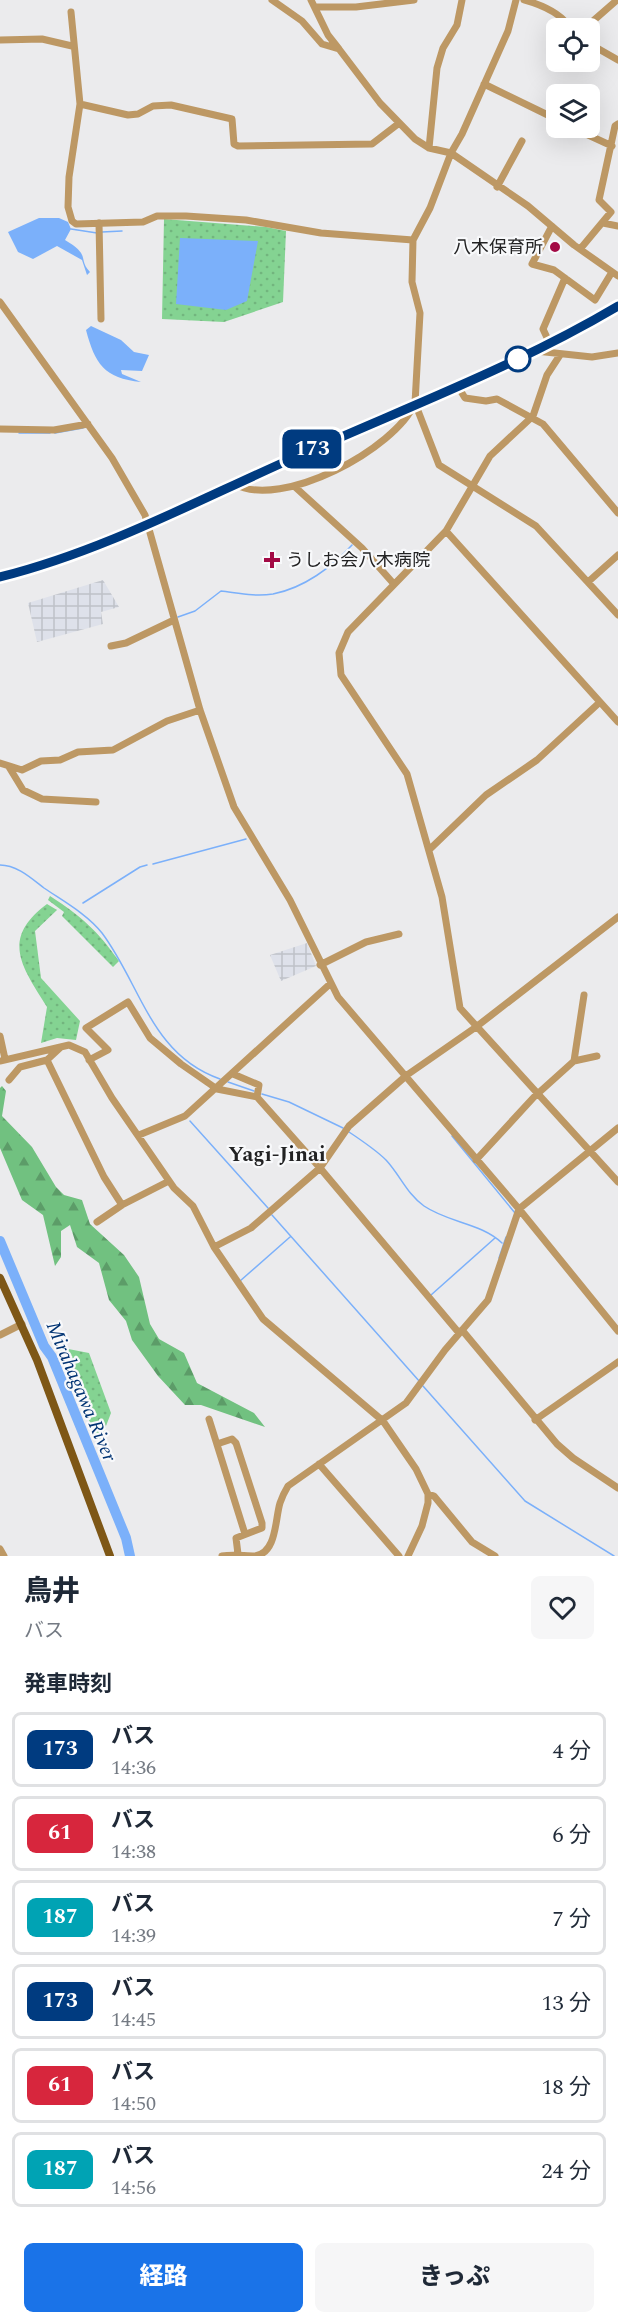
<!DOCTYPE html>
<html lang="ja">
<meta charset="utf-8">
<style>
:root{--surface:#fff;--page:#f6f6f7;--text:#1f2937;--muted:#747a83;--line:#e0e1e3;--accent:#1a73e8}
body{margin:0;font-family:Spectral,"Noto Sans JP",serif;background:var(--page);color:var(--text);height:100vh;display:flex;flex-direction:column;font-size:22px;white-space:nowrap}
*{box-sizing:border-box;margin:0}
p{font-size:20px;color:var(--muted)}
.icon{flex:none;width:33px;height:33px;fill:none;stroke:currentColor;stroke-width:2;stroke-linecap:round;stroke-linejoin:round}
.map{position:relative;height:1556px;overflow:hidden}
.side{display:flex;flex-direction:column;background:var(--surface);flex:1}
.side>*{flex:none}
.badge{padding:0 12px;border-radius:9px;font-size:21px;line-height:39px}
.fabs{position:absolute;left:546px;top:18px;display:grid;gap:12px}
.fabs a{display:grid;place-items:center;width:54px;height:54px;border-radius:9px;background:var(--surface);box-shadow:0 6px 24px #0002;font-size:30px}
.map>.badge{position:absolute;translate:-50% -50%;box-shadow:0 0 0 3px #fff}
h2{padding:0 24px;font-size:22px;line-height:54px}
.round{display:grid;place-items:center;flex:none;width:63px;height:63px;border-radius:9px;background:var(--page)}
.summary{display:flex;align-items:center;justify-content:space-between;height:102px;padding:0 24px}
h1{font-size:28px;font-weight:800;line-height:45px}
.primary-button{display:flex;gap:12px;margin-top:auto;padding:12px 24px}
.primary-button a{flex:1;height:69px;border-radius:9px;background:var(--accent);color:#fff;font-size:24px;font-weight:800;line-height:69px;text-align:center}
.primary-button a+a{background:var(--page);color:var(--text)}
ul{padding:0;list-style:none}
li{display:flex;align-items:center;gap:18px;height:75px;margin:0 12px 9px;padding:0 12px;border:3px solid var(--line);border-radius:9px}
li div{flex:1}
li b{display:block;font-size:22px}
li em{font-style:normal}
li .badge{min-width:66px;font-weight:700;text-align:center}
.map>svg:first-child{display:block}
</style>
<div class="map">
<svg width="618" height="1556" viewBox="0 0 618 1556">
<defs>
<pattern id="industrial-grid" width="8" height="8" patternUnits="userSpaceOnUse" patternTransform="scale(1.5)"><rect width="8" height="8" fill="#dee1ea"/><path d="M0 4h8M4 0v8" fill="none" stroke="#bec1c8"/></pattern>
<pattern id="grass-dots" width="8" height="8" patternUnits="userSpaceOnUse" patternTransform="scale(1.5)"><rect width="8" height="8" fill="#84d392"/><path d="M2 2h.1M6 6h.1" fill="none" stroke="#72b57e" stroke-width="1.8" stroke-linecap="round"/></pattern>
<pattern id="forest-firs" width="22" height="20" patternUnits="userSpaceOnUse" patternTransform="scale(1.5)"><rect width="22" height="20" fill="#71c180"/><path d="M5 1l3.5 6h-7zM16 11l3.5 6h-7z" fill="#5c9c68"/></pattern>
</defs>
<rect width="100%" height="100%" fill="#ebebed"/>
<path fill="url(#industrial-grid)" d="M103,580L119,607L101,612L103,624L37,642L28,603Z
M307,943L316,966L281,981L270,955Z"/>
<path fill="url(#grass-dots)" d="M164,219L266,227L286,231L283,302L224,322L162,319Z
M50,896C81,916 97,930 119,961L113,967L62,916L64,912L48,900Z
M47,904L57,910L35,931L41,978L80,1021L76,1040L57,1038L41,1043L47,1007C22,967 0,939 47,904Z
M58,1347L89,1353L111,1413L99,1444Z"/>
<path fill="url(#forest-firs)" d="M2,1086L6,1091L2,1116L32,1147L56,1187L64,1195L82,1200L90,1224L124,1255L139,1277L150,1324L159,1339L184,1353L197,1383L254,1413L265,1427L201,1405H185L158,1376L132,1340L126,1321L109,1300L99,1263L77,1247L70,1225L61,1231V1257L55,1266L43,1215L22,1200L0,1148V1088Z"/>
<path fill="#7bb0fa" d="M39,218H59L68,222L71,229L65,240C92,256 77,258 90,272L87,275L82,260L57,246L33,259L18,252L8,232Z
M180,238L258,241L247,301L226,310L176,304Z
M91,326L121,340L134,352L149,355L142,371L121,370L122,374L141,382C104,378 95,364 86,330Z"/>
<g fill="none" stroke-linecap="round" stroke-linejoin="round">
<path stroke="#7bb0fa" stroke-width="1.5" d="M71,229L97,233
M102,232L122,231
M19,433H50
M55,433L83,428
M178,617L195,611L221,591C238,593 255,597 273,594C304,588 332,567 352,545
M153,864L246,839
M0,865C17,865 31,878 44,888C63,901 87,914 102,933C141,985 151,1055 220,1079
M83,903L140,867L147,865
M228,1082L254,1091
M262,1094L289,1102L343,1128
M190,1121L268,1208
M349,1132C361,1140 376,1150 386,1160C400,1175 407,1194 424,1206C449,1223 481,1223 502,1243
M452,1136L515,1213
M272,1215L420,1382
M499,1258L506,1237
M240,1281L290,1237
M431,1295L495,1238
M423,1386L525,1501L614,1556"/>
<path stroke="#7bb0fa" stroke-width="10" d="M0,1241L44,1346L52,1357L126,1538L130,1556"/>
<path stroke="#bd9864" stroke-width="7" d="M272,0L302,21L322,44L339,49L380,103L415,139L429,148L451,153L528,206L574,245L618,276
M311,0L328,35L339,49
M524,0C542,5 561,13 570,28
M316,7H356L414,0
M71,12L80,104L69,177L68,207L72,221L76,224L143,222L157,216H186L246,220L321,233L413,240
M585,28L617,0
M0,40L42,39L72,46
M590,44L618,60
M484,84L556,119
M80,104L128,115L138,114L153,106L171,105L232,119L234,144L238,146L372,144L398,124
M573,128L612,146
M429,148L437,68L443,48L457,25L462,0
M497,187L522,141
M99,223L101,319
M603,223L618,226
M552,226L532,264L554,270L595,300L612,272
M581,248L611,212L599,200L615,126L618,124
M0,302L112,458L145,515L200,710L234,807L290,900L338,997L519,1209L618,1331
M550,344L543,329L565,278
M536,351L592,357L618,353
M560,355L547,375L533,416L490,456L446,531L348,632L339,653L341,675L407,774L442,897L460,1008L618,1182
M457,385L465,398L486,401L497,399L543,424L618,513
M415,403L439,465L536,526L618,615
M0,429L54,430L88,424
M234,484C282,510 395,449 415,403L420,313L412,282L413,240L430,208L451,153L462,134L508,31L516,0
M294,486L362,548L393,583
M446,531L618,722
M588,582L618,555
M111,646L126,643L174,620
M0,763L22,770L41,761L60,760L78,752L113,750L167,721L200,710
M9,767L23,790L42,799L96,802
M430,849L486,795L537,760L600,702
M320,965L366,942L399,934
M0,1036L5,1059
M47,1060L104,1177L122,1205
M89,1060L108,1050L86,1028L128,1002L150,1038L181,1064L217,1089L257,1097L320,1168L459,1333
M0,1061L69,1045L85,1052L112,1098L174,1188L193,1206L214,1247L263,1319L383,1421L416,1469L428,1494V1503L422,1526L408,1556
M574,1061L584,995
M233,1074L259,1085L257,1097
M9,1080L20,1067L47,1060L61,1047
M139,1135L185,1116L331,983
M476,1160L534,1097L574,1061L597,1056
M97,1222L122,1205L169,1181
M214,1247L251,1228L320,1168L349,1126L407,1075L476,1027L618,917
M462,1330L557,1444L573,1458L618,1488
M0,1335L22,1324
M209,1419L245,1534
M535,1420L618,1362
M217,1444L232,1439L236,1443L262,1523V1528L236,1538L238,1554
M319,1464L399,1556
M428,1494L434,1496L472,1542L495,1556
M0,1549L4,1556
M222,1556C233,1554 244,1556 255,1556C277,1553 275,1519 280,1503C282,1497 285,1491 288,1486L406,1403L445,1350L488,1300L519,1209L618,1128"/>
<path stroke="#7e5716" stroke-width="8" d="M0,1278L37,1360L110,1556"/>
<path stroke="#614415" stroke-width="10" d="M0,577C104,551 200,499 298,456C405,408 516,366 618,306"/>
</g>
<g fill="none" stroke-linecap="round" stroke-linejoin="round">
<defs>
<path id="line" d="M0,577C104,551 200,499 298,456C405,408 517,366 618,306"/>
</defs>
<use href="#line" stroke="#fff" stroke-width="14"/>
<use href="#line" stroke="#003b80" stroke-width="9"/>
</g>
<g fill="#a30a45" stroke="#f8f9fb" stroke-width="2">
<circle cx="555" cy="247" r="6"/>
<path d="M269 551h6v6h6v6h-6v6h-6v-6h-6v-6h6z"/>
</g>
<circle fill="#fff" stroke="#003b80" stroke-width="3" cx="518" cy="359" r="12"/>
<g text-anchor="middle" stroke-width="4.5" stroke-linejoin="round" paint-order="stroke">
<g font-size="18" fill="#222223" stroke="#f8f9fb" text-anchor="end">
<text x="543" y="253">八木保育所</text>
<text x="286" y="566" text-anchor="start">うしお会八木病院</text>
</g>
<g font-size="20" font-style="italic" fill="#003373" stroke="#f8f9fb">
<text transform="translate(82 1391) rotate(67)" y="7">Mirahagawa River</text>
</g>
<g font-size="21" font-weight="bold" fill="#222223" stroke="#f8f9fb">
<text x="277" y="1161">Yagi-Jinai</text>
</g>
</g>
</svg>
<div class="fabs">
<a><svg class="icon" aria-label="locate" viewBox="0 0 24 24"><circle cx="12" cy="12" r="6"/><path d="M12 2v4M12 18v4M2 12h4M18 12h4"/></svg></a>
<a><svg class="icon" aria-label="layers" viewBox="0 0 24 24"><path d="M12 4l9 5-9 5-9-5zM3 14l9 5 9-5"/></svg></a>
</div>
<b class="badge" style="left:312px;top:449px;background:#003b80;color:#fff">173</b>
</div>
<section class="side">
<div class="summary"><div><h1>鳥井</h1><p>バス</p></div><a class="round"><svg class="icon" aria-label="heart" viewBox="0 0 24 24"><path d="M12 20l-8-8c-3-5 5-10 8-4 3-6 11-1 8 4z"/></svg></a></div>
<h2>発車時刻</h2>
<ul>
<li><span class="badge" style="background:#003b80;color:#fff">173</span><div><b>バス</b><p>14:36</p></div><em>4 分</em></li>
<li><span class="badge" style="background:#d7263d;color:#fff">61</span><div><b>バス</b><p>14:38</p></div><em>6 分</em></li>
<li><span class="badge" style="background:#00a3b4;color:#fff">187</span><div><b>バス</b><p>14:39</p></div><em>7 分</em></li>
<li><span class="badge" style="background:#003b80;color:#fff">173</span><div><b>バス</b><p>14:45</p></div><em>13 分</em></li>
<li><span class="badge" style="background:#d7263d;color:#fff">61</span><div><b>バス</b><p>14:50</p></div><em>18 分</em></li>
<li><span class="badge" style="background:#00a3b4;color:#fff">187</span><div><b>バス</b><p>14:56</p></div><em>24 分</em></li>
</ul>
<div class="primary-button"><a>経路</a><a>きっぷ</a></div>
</section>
